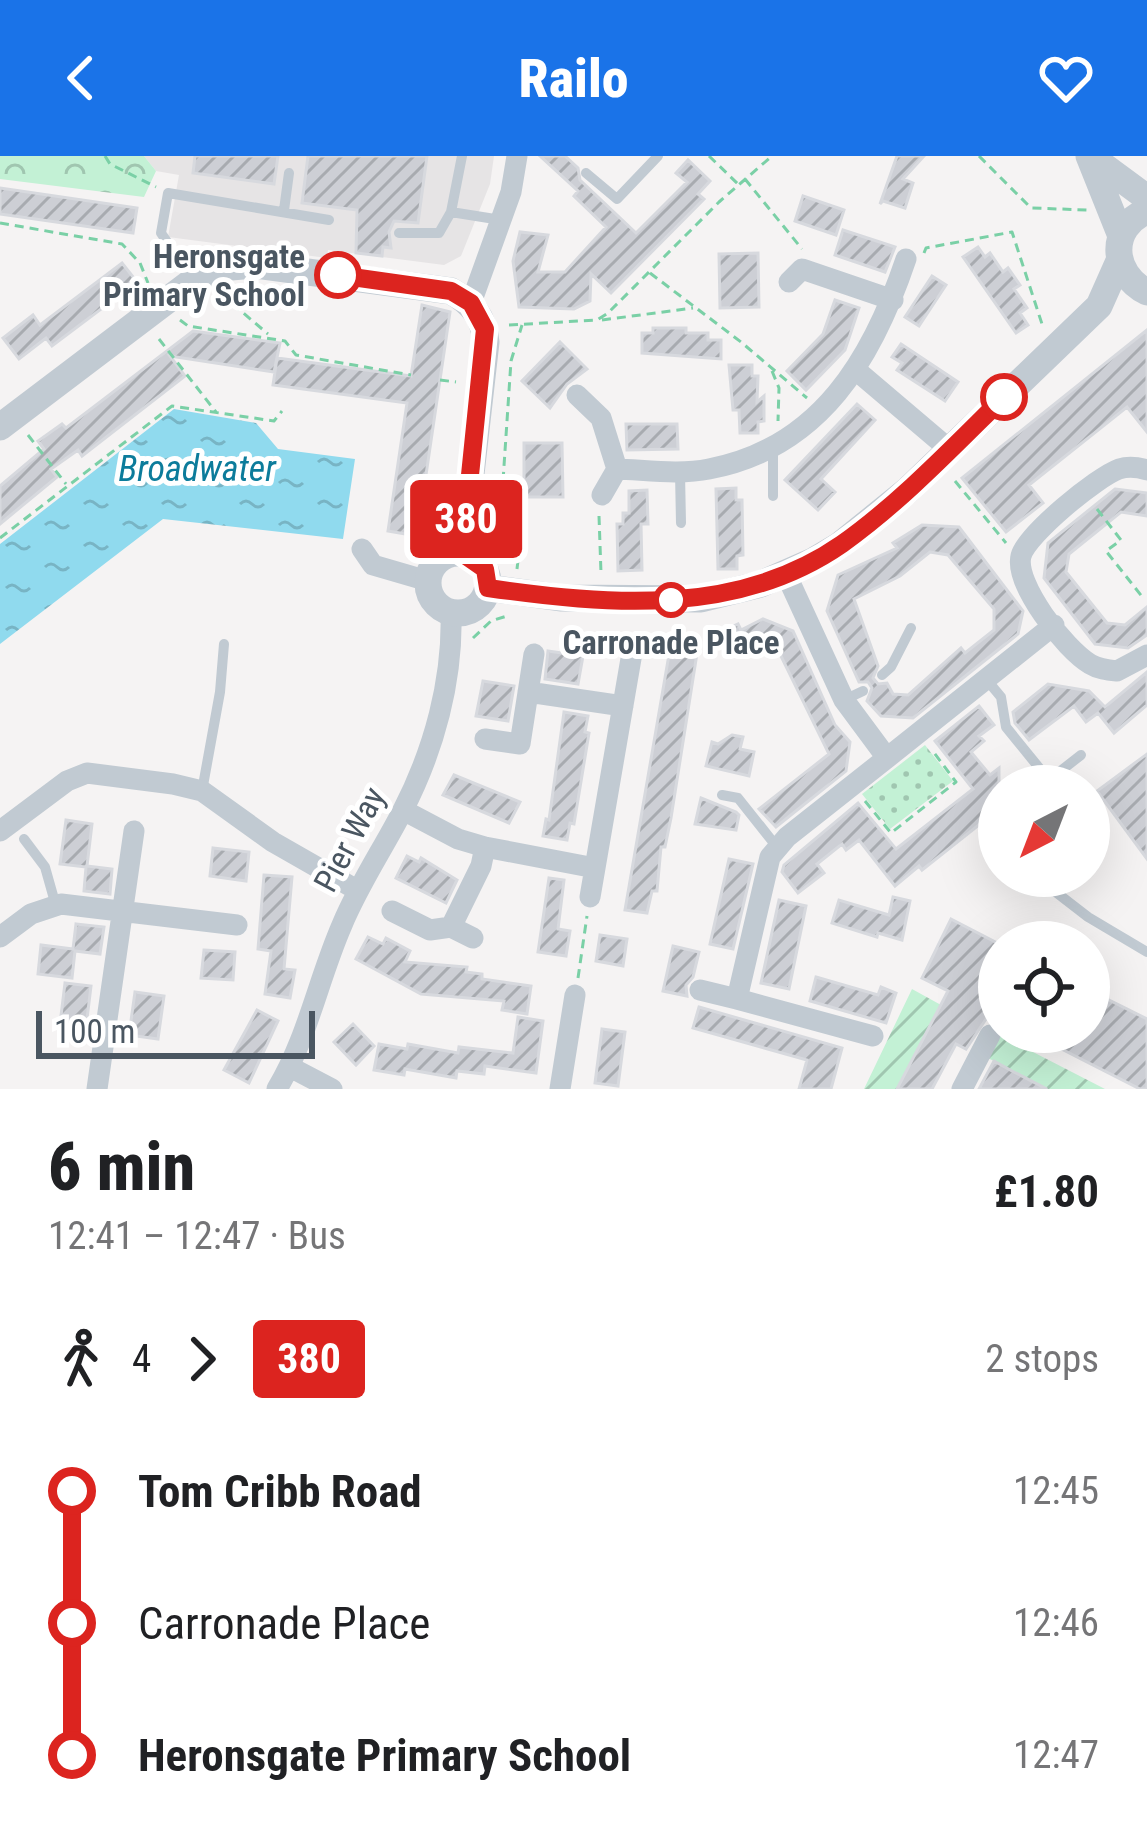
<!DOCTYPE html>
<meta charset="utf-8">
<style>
:root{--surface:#fff;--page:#f6f6f6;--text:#202124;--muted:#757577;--accent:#1a73e8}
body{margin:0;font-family:"Roboto Condensed",sans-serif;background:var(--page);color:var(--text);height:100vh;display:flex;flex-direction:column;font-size:45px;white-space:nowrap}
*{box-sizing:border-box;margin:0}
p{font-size:39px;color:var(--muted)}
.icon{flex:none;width:66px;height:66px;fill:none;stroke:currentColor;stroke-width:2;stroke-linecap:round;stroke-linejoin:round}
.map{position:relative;height:933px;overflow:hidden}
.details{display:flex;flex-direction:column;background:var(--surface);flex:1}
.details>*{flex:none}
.badge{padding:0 24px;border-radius:9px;font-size:42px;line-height:78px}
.needle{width:78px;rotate:222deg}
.controls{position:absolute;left:978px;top:609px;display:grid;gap:24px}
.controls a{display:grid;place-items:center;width:132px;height:132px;border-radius:50%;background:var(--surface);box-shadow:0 12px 48px #0002;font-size:60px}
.scale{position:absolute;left:36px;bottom:30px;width:279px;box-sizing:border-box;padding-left:12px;border:6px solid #4a5661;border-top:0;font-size:33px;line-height:42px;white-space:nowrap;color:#4a5661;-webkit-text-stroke:9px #fff;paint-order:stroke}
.map>.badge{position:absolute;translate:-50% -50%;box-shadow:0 0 0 6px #fff}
.legs{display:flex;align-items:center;gap:18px;height:132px;padding:0 48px;font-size:39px}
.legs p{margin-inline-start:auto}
.head{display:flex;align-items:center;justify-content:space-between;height:204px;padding:0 48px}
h1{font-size:66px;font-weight:800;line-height:90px}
ul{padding:0 48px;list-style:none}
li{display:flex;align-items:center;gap:42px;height:132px;font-size:45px}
li i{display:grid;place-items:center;width:18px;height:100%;margin:0 15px;background:currentColor}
li i::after{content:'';width:30px;height:30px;margin:-15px;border:9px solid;border-radius:50%;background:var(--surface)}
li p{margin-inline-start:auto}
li:first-child i{background:linear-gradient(#0000 50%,currentColor 0)}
li:last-child i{background:linear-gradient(currentColor 50%,#0000 0)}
header{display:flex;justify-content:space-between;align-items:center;height:156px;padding:0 48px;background:var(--accent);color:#fff;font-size:54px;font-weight:800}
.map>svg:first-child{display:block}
</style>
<header><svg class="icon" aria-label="back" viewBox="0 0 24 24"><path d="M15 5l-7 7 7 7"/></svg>Railo<svg class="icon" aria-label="heart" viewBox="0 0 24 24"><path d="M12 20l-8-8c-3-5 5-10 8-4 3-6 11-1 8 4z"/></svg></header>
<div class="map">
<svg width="1147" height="933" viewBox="0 0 1147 933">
<defs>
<pattern id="grass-dots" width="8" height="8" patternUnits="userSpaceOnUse" patternTransform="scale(3)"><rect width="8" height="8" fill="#c3f1d5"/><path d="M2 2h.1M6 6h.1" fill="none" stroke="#a0c6b0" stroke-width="1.8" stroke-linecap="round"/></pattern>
<pattern id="forest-crowns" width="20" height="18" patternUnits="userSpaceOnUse" patternTransform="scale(3)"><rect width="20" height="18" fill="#c3f1d5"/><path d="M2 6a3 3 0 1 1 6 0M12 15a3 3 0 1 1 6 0" fill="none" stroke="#a0c6b0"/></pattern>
<pattern id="garden-furrows" width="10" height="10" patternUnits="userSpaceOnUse" patternTransform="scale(3)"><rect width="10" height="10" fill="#c3f1d5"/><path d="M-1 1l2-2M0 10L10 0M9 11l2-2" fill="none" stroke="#a0c6b0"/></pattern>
<pattern id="water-ripples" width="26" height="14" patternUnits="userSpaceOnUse" patternTransform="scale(3)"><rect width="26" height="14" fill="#90daee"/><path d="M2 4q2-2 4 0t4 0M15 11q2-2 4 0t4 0" fill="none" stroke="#78b4c4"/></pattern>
<pattern id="building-hatch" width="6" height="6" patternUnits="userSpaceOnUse" patternTransform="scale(3)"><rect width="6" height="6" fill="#cdcfd5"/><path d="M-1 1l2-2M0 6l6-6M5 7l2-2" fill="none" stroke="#a8abb0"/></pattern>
</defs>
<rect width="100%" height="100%" fill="#f5f3f3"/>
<path fill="#e6e4e5" d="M144,0H494L490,28L461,100L444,109L328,94L327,102L168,81L179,19L156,15Z"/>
<path fill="url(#grass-dots)" d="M925,589L953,625L890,673L862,638Z"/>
<path fill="url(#forest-crowns)" d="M0,0H144L156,15L144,41L0,23Z"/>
<path fill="url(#garden-furrows)" d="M912,833L941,849L897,933H864Z
M1000,879L1105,933H1048L988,902Z"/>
<path fill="url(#water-ripples)" d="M174,253L256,267L278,293L355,303L343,383L163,363L0,488V388Z"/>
<path fill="url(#building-hatch)" stroke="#d7d9de" stroke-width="3" fill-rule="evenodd" d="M195,0H278L274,28L193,17Z
M308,0H427L418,67L394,65L389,76L391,92L383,91L382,100L356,97L357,54L302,47Z
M540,0H565L578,12L580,24L636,77L687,26L676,17L688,4L710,25L698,38L704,43L611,137L591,118L590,145L574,153L519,151L513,105L520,76L548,79L538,116H565L606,71L574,40L578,35Z
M897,0H924L903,23L913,27L905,52L883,45L880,48Z
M0,32L137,52L133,77L0,58Z
M803,40L844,54L836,79L795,65Z
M843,74L895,91L885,116L835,99Z
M978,91L985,101L990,97L1003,116L1008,112L1020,129L1014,133L1027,152L1020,157L1028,169L1016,177L963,101Z
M758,97L759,151L720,152L719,98Z
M122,107L137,126L52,190L46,182L19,203L3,182L33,159L40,169Z
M932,120L946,129L919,170L905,161Z
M835,144L859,152L845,194L806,234L787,215L823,178Z
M422,149L450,156L417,380L388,375L407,247L273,229L277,202L411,220Z
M653,172H686V177H708V184H721V203L642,197V177H653Z
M1147,174V276L1127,251L1029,329L1043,347L1006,376L962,322Z
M193,175L280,187L274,216L170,200L185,220L82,300L78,294L51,313L57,321L0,368V330L44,293L38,285L62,268L66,272Z
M560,186L587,213L567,228L550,252L522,225Z
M901,188L958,226L945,245L897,214L902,207L892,201Z
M729,209H752V220H758L757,246L764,240V265L758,266V277H740L739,254H733Z
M857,248L875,264L821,323L835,336L818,354L785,324Z
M626,268H677L678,293L627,294Z
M524,287H562L563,341H524Z
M736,332V344H742L743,399L737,400V413H718L716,333Z
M1115,333L1147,337V360L1121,356L1069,398L1066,416L1107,467L1125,469L1147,451V479L1128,492L1095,488L1044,422L1048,387Z
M647,334L648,368H641L642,414L618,415L617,368H623V357H629V335Z
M922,369L959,371L1023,455L1018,478L913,562L881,560L867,545L872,532L868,526H859L827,455L838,419L897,392L893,387ZM930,396L948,399L994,453V474L965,497L961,492L908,539L893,538L887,527L878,528L873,522L878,510L854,443L900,420Z
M763,463L793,475L835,569L850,586L846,615L776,671L759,653L829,598L778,494L761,487L735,495L725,474L738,468L741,474Z
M671,487L698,491L671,662L665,691H661L657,735H652L647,757L625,754Z
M548,495L583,500L578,528L545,523Z
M1147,516V549L1114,577L1098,557L1086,566L1074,550L1029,584L1015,567L1013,556L1048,528L1089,535L1105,551Z
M483,525L514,530L508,565L476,560Z
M979,550L994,569L979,580L984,585L971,596L990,619L999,612V653L922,714L919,710L895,730L859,684L846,694L842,688L817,708L824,717L798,737L782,716L784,709L858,647L896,693L973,633L935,585Z
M564,556L588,560L585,576L589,577L574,668L570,667L567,684L543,680L546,663L549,664Z
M732,579L743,581L740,593L754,596L749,620L706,610L712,586L718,588Z
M1147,598V703L1097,635Z
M454,619L520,646L509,667L443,639Z
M701,642L736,656L739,659L736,674L695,668Z
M66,664L92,668L87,710L112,713L110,738L84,735L86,711L60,708Z
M213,692L249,696L246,725L210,720Z
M407,700L419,706L421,702L457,724L446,747L396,722Z
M729,703L753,708L733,793L710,788Z
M264,719L292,721L284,813L295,814L290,842L265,838L271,795L258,793Z
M549,722L564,724L558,773L570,775L566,800L538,796Z
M893,741L910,745L902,784L878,777L877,781L832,767L839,744L889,759Z
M779,744L806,750L789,833L761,827Z
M951,763L999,788V861L990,857L966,893L956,888L932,933H897L948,835L922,822Z
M76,768L104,771L100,798L75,795L72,822L38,818L41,789L73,793Z
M600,779L627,783L623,810L596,805Z
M368,781L383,788L386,782L410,795L405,806L467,811L466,816L482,818V823L531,830L527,858L502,854L504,845L421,838L356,803Z
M673,790L699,796L693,821L686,829L687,840L663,835Z
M204,794L235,796L233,824L201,822Z
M816,821L878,839L881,831L896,837L886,867L810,845Z
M65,827L91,830L86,871L60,868Z
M1089,834L1147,863V933H1140L1028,876H1089Z
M135,836L164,840L158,883L129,879Z
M699,851L842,892L831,933H799L807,904L693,872Z
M257,854L278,865L249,927L224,914Z
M518,861L543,865L536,917L485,910L484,918L457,915L456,922L405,913L404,919L374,914L379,888L407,893L408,888L458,897L459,891L513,897Z
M353,868L374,890L356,909L334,886Z
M602,873L625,876L618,930L595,927Z
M994,905L1012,915L1047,933H979Z"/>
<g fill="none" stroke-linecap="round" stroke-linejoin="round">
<path stroke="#7ad0a6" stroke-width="3" stroke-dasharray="9 6" stroke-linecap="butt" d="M105,0L110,8L156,31
M709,0L738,28
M979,0L1031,52L1087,54
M745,23L802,93
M0,67L122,88L140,107L148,127
M924,97L926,92L1012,76L1042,168
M650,117L741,186L807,242
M221,138L268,178
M180,164L188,170L285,185L296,199L411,219
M602,164L693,152
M509,169L597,164L608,157L719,46L772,0
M159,183L216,256
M772,215L779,232L778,265
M440,224L456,226
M28,279L66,328
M955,325L1006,387
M1097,353L1121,384L1106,395L1144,443
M599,360L601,417
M0,382L172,250L274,265L282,255
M517,413L519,396L503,325L511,205L522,169
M473,482L491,465L510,459
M865,645L891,677L956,626L932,594
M578,822L587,760"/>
<path stroke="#c1cad2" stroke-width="10" d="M586,17L617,43L658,0
M284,54L289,17
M451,56L501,64
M399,77H439L451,56L462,0
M193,124L161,77L168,37L329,64
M773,290V340
M680,317L681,367
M882,519L891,511L911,472
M986,523L1001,541L1006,571L1049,624L1081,599
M844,544L863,535
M202,635L220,536L224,488
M722,639L738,642L777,691
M24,683L45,711L56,750
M1035,720L1088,761L1147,796"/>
<path stroke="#c1cad2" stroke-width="21" d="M789,126L802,113L893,144
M471,147L511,36L517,0
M857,215L950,294
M577,239L601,262L617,313L602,339
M617,313C646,314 680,319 709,313C821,292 873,201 906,103
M1147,314C1137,311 1129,310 1119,313C1097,321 1027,378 1021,400C1014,428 1065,493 1090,508C1098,513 1107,514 1117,515L1147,499
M362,393L373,409L428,425
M786,418L844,544L887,602L787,681L770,701L737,843L873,880
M528,536L623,550
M485,583L520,588L534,498
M887,602L1054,469
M403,654L458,683L485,691L595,712
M0,675L67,625L87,617L173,628L202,635L273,686L357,734
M590,741L633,491
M392,755L430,774L451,771L473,782
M451,771L481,710L485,691
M0,781L31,758L61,748L237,769
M700,834L737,843
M290,911L332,933
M97,933L134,675
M277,933C308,881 318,824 342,769C359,728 383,693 403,654C434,594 453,524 451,457
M560,933L575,839
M962,933L990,879"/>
<path stroke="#c1cad2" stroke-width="27" d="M1089,0L1121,80
M1090,0L1147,42
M1147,55C1108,71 1111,118 1147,136
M0,271L194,124L219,112L255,109L451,135C472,147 484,161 486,186L462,397
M428 427a30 30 0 1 1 60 0a30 30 0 1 1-60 0Z
M488,432L562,442L701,443L761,428L813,405L840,389L908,334L1099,150L1119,105"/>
</g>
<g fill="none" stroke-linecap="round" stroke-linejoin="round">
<defs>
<path id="line-1" d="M338,119L451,135L471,147L485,173L462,397L485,413L488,432C607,449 737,461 842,388C901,346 952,292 1004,241"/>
</defs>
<use href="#line-1" stroke="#fff" stroke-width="27"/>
<use href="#line-1" stroke="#dc241f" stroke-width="18"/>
</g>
<g fill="#fff" stroke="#dc241f" stroke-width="6">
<circle cx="338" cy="119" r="21"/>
<circle cx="1004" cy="241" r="21"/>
<circle cx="671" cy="444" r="15"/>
</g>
<g text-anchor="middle" stroke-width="10" stroke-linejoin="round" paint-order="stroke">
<g font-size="33" font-weight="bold" fill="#4a5661" stroke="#fff" text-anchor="end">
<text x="305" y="112">Heronsgate<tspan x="305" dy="38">Primary School</tspan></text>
<text x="671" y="498" text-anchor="middle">Carronade Place</text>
</g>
<g font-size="33" fill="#4a5661" stroke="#fff">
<text transform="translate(349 683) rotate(-62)" y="12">Pier Way</text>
</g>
<g font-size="36" font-style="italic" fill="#0c7c9b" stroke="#fff">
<text x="197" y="325">Broadwater</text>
</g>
</g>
</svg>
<div class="controls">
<a><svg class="needle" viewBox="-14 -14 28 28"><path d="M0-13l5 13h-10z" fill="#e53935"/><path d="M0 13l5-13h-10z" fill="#757577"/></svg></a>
<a><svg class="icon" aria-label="locate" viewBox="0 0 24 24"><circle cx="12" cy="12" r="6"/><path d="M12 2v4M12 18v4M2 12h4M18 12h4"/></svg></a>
</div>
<div class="scale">100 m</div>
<b class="badge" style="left:466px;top:363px;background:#dc241f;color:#fff">380</b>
</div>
<section class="details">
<div class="head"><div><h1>6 min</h1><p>12:41 – 12:47 · Bus</p></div><b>£1.80</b></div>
<div class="legs"><svg class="icon" aria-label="walk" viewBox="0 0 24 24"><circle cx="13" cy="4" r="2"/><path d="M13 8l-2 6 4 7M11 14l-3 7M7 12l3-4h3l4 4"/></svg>4<svg class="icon" aria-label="forward" viewBox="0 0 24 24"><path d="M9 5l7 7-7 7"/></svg><b class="badge" style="background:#dc241f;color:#fff">380</b><p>2 stops</p></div>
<ul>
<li><i style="color:#dc241f"></i><b>Tom Cribb Road</b><p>12:45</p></li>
<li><i style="color:#dc241f"></i><span>Carronade Place</span><p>12:46</p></li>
<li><i style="color:#dc241f"></i><b>Heronsgate Primary School</b><p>12:47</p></li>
</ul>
</section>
